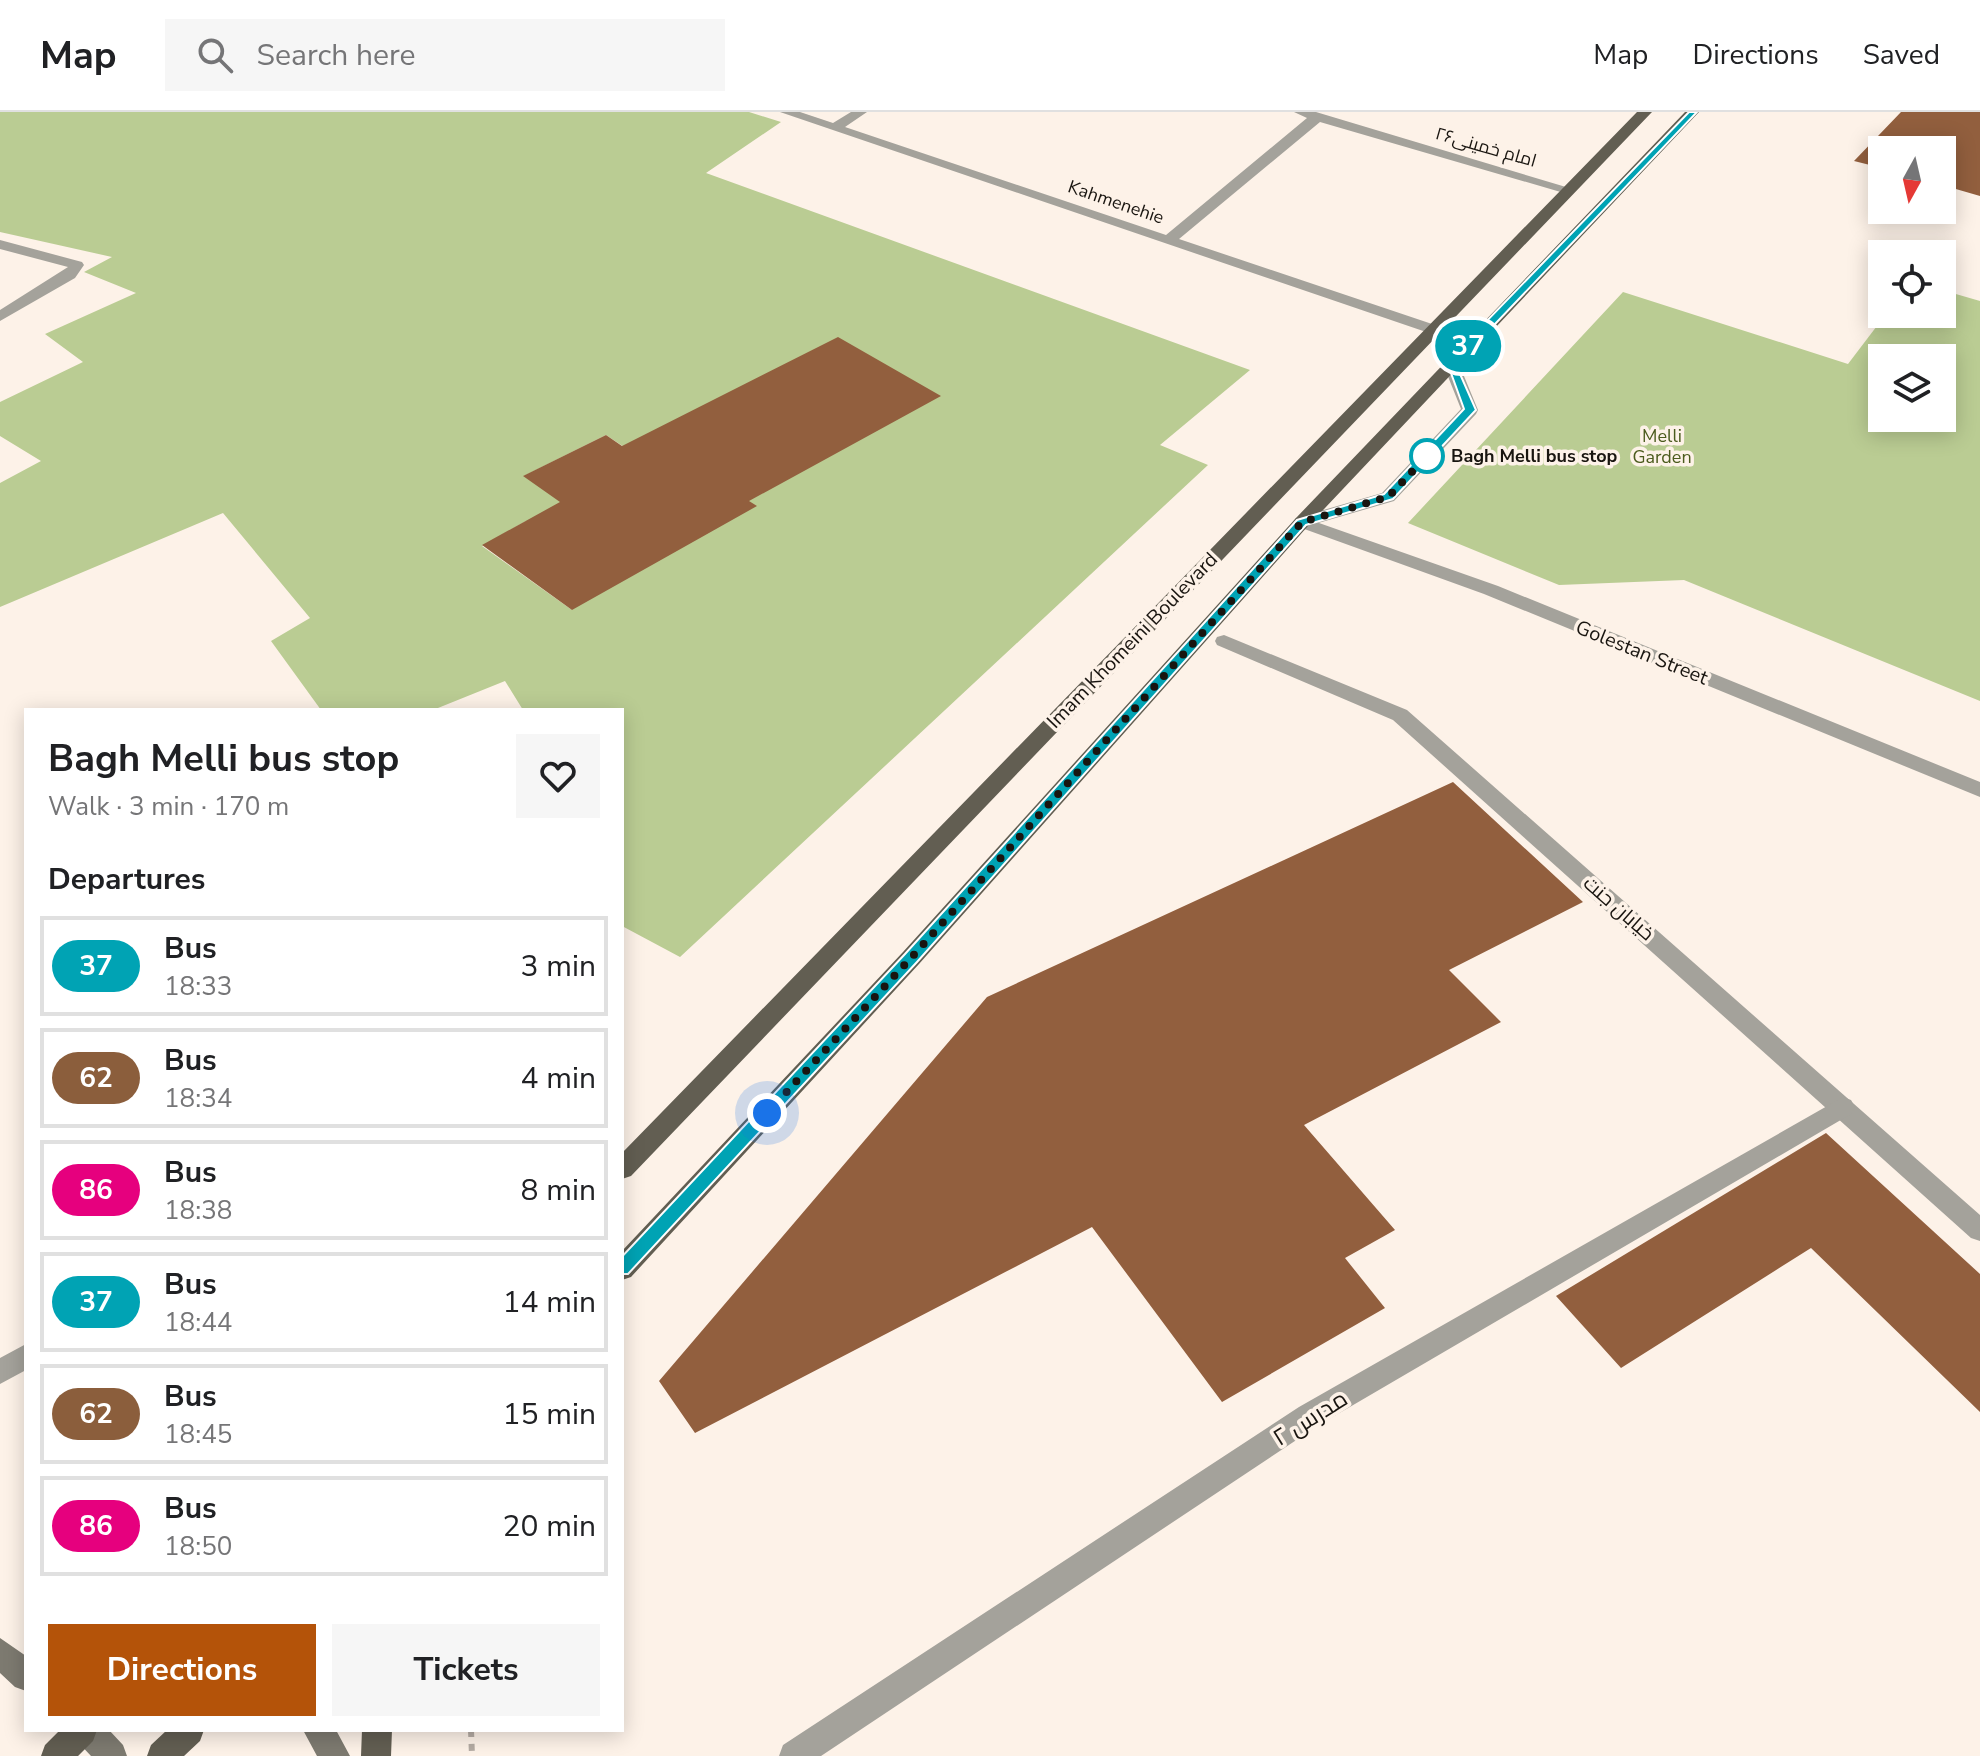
<!DOCTYPE html>
<meta charset="utf-8">
<style>
:root{--surface:#fff;--page:#f6f6f6;--text:#202124;--muted:#757577;--line:#e0e0e0;--accent:#b45309}
body{margin:0;font-family:"Nunito Sans",Cairo,sans-serif;background:var(--page);color:var(--text);height:100vh;display:flex;flex-direction:column;font-size:30px;white-space:nowrap}
*{box-sizing:border-box;margin:0}
p{font-size:26px;color:var(--muted)}
.icon{flex:none;width:44px;height:44px;fill:none;stroke:currentColor;stroke-width:2;stroke-linecap:round;stroke-linejoin:round}
.map{position:relative;flex:1;overflow:hidden}
.panel{position:absolute;left:24px;top:596px;width:600px;height:1024px;display:flex;flex-direction:column;background:var(--surface);border-radius:0px;box-shadow:0 4px 20px #0003}
.panel>*{flex:none}
.badge{padding:0 16px;border-radius:26px;font-size:28px;line-height:52px}
.needle{width:52px;rotate:188deg}
.controls{position:absolute;left:1868px;top:24px;display:grid;gap:16px}
.controls a{display:grid;place-items:center;width:88px;height:88px;border-radius:0px;background:var(--surface);box-shadow:0 4px 20px #0003;font-size:40px}
.you{position:absolute;width:40px;height:40px;margin:-20px;border:6px solid #fff;border-radius:50%;background:#1a73e8;box-shadow:0 0 0 12px #1a73e833}
.map>.badge{position:absolute;translate:-50% -50%;box-shadow:0 0 0 4px #fff}
h2{padding:0 24px;font-size:30px;line-height:72px}
.round{display:grid;place-items:center;flex:none;width:84px;height:84px;border-radius:0px;background:var(--page)}
.headline{display:flex;align-items:center;justify-content:space-between;height:136px;padding:0 24px}
h1{font-size:38px;font-weight:700;line-height:60px}
.cta{display:flex;gap:16px;margin-top:auto;padding:16px 24px}
.cta a{flex:1;height:92px;border-radius:0px;background:var(--accent);color:#fff;font-size:32px;font-weight:700;line-height:92px;text-align:center}
.cta a+a{background:var(--page);color:var(--text)}
ul{padding:0;list-style:none}
li{display:flex;align-items:center;gap:24px;height:100px;margin:0 16px 12px;padding:0 8px;border:4px solid var(--line);border-radius:0px}
li div{flex:1}
li b{display:block;font-size:30px}
li em{font-style:normal}
li .badge{min-width:88px;font-weight:700;text-align:center}
header{display:flex;align-items:center;gap:48px;box-sizing:border-box;height:112px;padding:0 40px;background:var(--surface);border-bottom:2px solid var(--line)}
header strong{font-size:38px}
nav{display:flex;gap:44px;margin-inline-start:auto;font-size:28px}
.search{width:560px;height:72px;background:var(--page);display:flex;align-items:center;gap:20px;box-sizing:border-box;padding:0 28px;border-radius:0px;color:var(--muted);font-size:30px}
.map>svg:first-child{display:block}
</style>
<header>
<strong>Map</strong>
<div class="search"><svg class="icon" aria-label="search" viewBox="0 0 24 24"><circle cx="10" cy="10" r="6"/><path d="M15 15l6 6"/></svg>Search here</div>
<nav><a>Map</a><a>Directions</a><a>Saved</a></nav>
</header>
<div class="map">
<svg width="1980" height="1644" viewBox="0 0 1980 1644">
<rect width="100%" height="100%" fill="#fdf2e8"/>
<path fill="#bacc93" fill-rule="evenodd" d="M0,0H749L781,10L706,61L1250,258L1160,333L1208,353L680,845L622,814V598H523L505,569L433,598H321L271,529L310,506L223,401L0,495V371L41,349L0,324V290L83,250L45,222L136,181L84,160L112,145L0,120ZM606,323L690,379L524,364ZM526,409L572,498L482,434Z
M1942,178L1980,189V589L1684,468L1559,473L1408,411L1623,180L1848,252L1886,202H1942ZM1882,246H1942V306H1882Z"/>
<path fill="#925f3e" d="M1901,0H1980V84L1942,73V38H1882V56L1854,49Z
M838,225L941,284L749,389L757,394L572,498L482,433L560,390L523,364L606,323L622,334Z
M1453,670L1583,790L1449,858L1501,910L1304,1013L1395,1118L1345,1146L1385,1196L1222,1290L1092,1115L695,1321L659,1269L987,885Z
M1826,1021L1980,1162V1300L1811,1136L1621,1256L1556,1184Z"/>
<g fill="none" stroke-linecap="round" stroke-linejoin="round">
<path stroke="#b4aba3" stroke-width="6" stroke-dasharray="7 7" stroke-linecap="butt" d="M471,1618L472,1644"/>
<path fill="#a4a29b" fill-rule="evenodd" d="M1451,247L1459,252L1478,298L1476,302L1394,389L1308,414H1296L1293,410L1296,406L1382,381L1461,297L1443,252Z"/>
<path fill="#a4a29b" fill-rule="evenodd" d="M1224,523L1407,598L1980,1103V1129L1971,1126L1393,608L1217,533L1215,529L1217,525Z"/>
<path fill="#a4a29b" fill-rule="evenodd" d="M780,0H800L833,11L851,0H867L845,15L1166,123L1307,6L1294,0H1316L1576,78L1569,82L1564,81L1320,10L1179,127L1438,214V220L1432,222Z
M0,128L82,150L84,153L75,166L0,209V198L68,155L0,137Z
M1843,985L1851,988L1855,995L1851,1002L1319,1313L821,1644H779L783,1633L1299,1295Z
M26,1232V1258L0,1272V1246Z"/>
<path fill="#a4a29b" fill-rule="evenodd" d="M1302,405L1498,474L1980,670V685L1484,482L1296,414L1293,410L1296,406Z"/>
<path fill="#7d7a70" fill-rule="evenodd" d="M0,1526L26,1544V1579L15,1575L0,1561Z
M73,1618H109L123,1633L127,1644H91L77,1629Z
M303,1618H336L350,1644H317Z"/>
<path fill="#625e52" fill-rule="evenodd" d="M1637,0H1652L631,1064L622,1067V1041Z
M1685,0H1699L1308,414L919,852L631,1165L622,1168V1139L903,840L1296,406Z
M60,1618H97L93,1629L78,1644H41L45,1633Z
M167,1618H204L200,1629L184,1644H147L151,1633Z
M362,1618H392L391,1644H361Z"/>
</g>
<path fill="#00a3b4" stroke="#fff" stroke-width="2" d="M1689,0H1697L1456,253L1476,298L1474,300L1393,387L1306,413L917,850L628,1162H616L613,1157L616,1151L905,842L1297,408L1384,382L1464,297L1447,250Z"/>
<g fill="none" stroke-linecap="round" stroke-linejoin="round">
<path stroke="#191510" stroke-width="8" stroke-dasharray="0 14.4" d="M767,1001L911,846L1302,410L1388,385L1427,344"/>
</g>
<circle fill="#fff" stroke="#00a3b4" stroke-width="4" cx="1427" cy="344" r="16"/>
<g text-anchor="middle" stroke-width="7" stroke-linejoin="round" paint-order="stroke">
<g font-size="18" fill="#191510" stroke="#fdf2e8">
<text transform="translate(1486 35) rotate(16)" y="6">امام خمینی۲۶</text>
<text transform="translate(1116 90) rotate(19)" y="6">Kahmenehie</text>
</g>
<g font-size="18" fill="#4b5b1d" stroke="#fdf2e8">
<text x="1662" y="330">Melli<tspan x="1662" dy="21">Garden</tspan></text>
</g>
<g font-size="18" font-weight="bold" fill="#191510" stroke="#fdf2e8" text-anchor="start">
<text x="1451" y="350">Bagh Melli bus stop</text>
</g>
<g font-size="20" fill="#191510" stroke="#fdf2e8">
<text transform="translate(1132 528) rotate(-46)" y="7">Imam Khomeini Boulevard</text>
<text transform="translate(1642 540) rotate(22)" y="7">Golestan Street</text>
<text transform="translate(1619 796) rotate(41)" y="7">خیابان جنت</text>
</g>
<g font-size="24" fill="#191510" stroke="#fdf2e8">
<text transform="translate(1310 1306) rotate(-32)" y="8">مدرس ۲</text>
</g>
</g>
</svg>
<div class="controls">
<a><svg class="needle" viewBox="-14 -14 28 28"><path d="M0-13l5 13h-10z" fill="#e53935"/><path d="M0 13l5-13h-10z" fill="#757577"/></svg></a>
<a><svg class="icon" aria-label="locate" viewBox="0 0 24 24"><circle cx="12" cy="12" r="6"/><path d="M12 2v4M12 18v4M2 12h4M18 12h4"/></svg></a>
<a><svg class="icon" aria-label="layers" viewBox="0 0 24 24"><path d="M12 4l9 5-9 5-9-5zM3 14l9 5 9-5"/></svg></a>
</div>
<div class="you" style="left:767px;top:1001px"></div>
<b class="badge" style="left:1468px;top:234px;background:#00a3b4;color:#fff">37</b>
<section class="panel">
<div class="headline"><div><h1>Bagh Melli bus stop</h1><p>Walk · 3 min · 170 m</p></div><a class="round"><svg class="icon" aria-label="heart" viewBox="0 0 24 24"><path d="M12 20l-8-8c-3-5 5-10 8-4 3-6 11-1 8 4z"/></svg></a></div>
<h2>Departures</h2>
<ul>
<li><span class="badge" style="background:#00a3b4;color:#fff">37</span><div><b>Bus</b><p>18:33</p></div><em>3 min</em></li>
<li><span class="badge" style="background:#8b5e3c;color:#fff">62</span><div><b>Bus</b><p>18:34</p></div><em>4 min</em></li>
<li><span class="badge" style="background:#e6007e;color:#fff">86</span><div><b>Bus</b><p>18:38</p></div><em>8 min</em></li>
<li><span class="badge" style="background:#00a3b4;color:#fff">37</span><div><b>Bus</b><p>18:44</p></div><em>14 min</em></li>
<li><span class="badge" style="background:#8b5e3c;color:#fff">62</span><div><b>Bus</b><p>18:45</p></div><em>15 min</em></li>
<li><span class="badge" style="background:#e6007e;color:#fff">86</span><div><b>Bus</b><p>18:50</p></div><em>20 min</em></li>
</ul>
<div class="cta"><a>Directions</a><a>Tickets</a></div>
</section>
</div>
